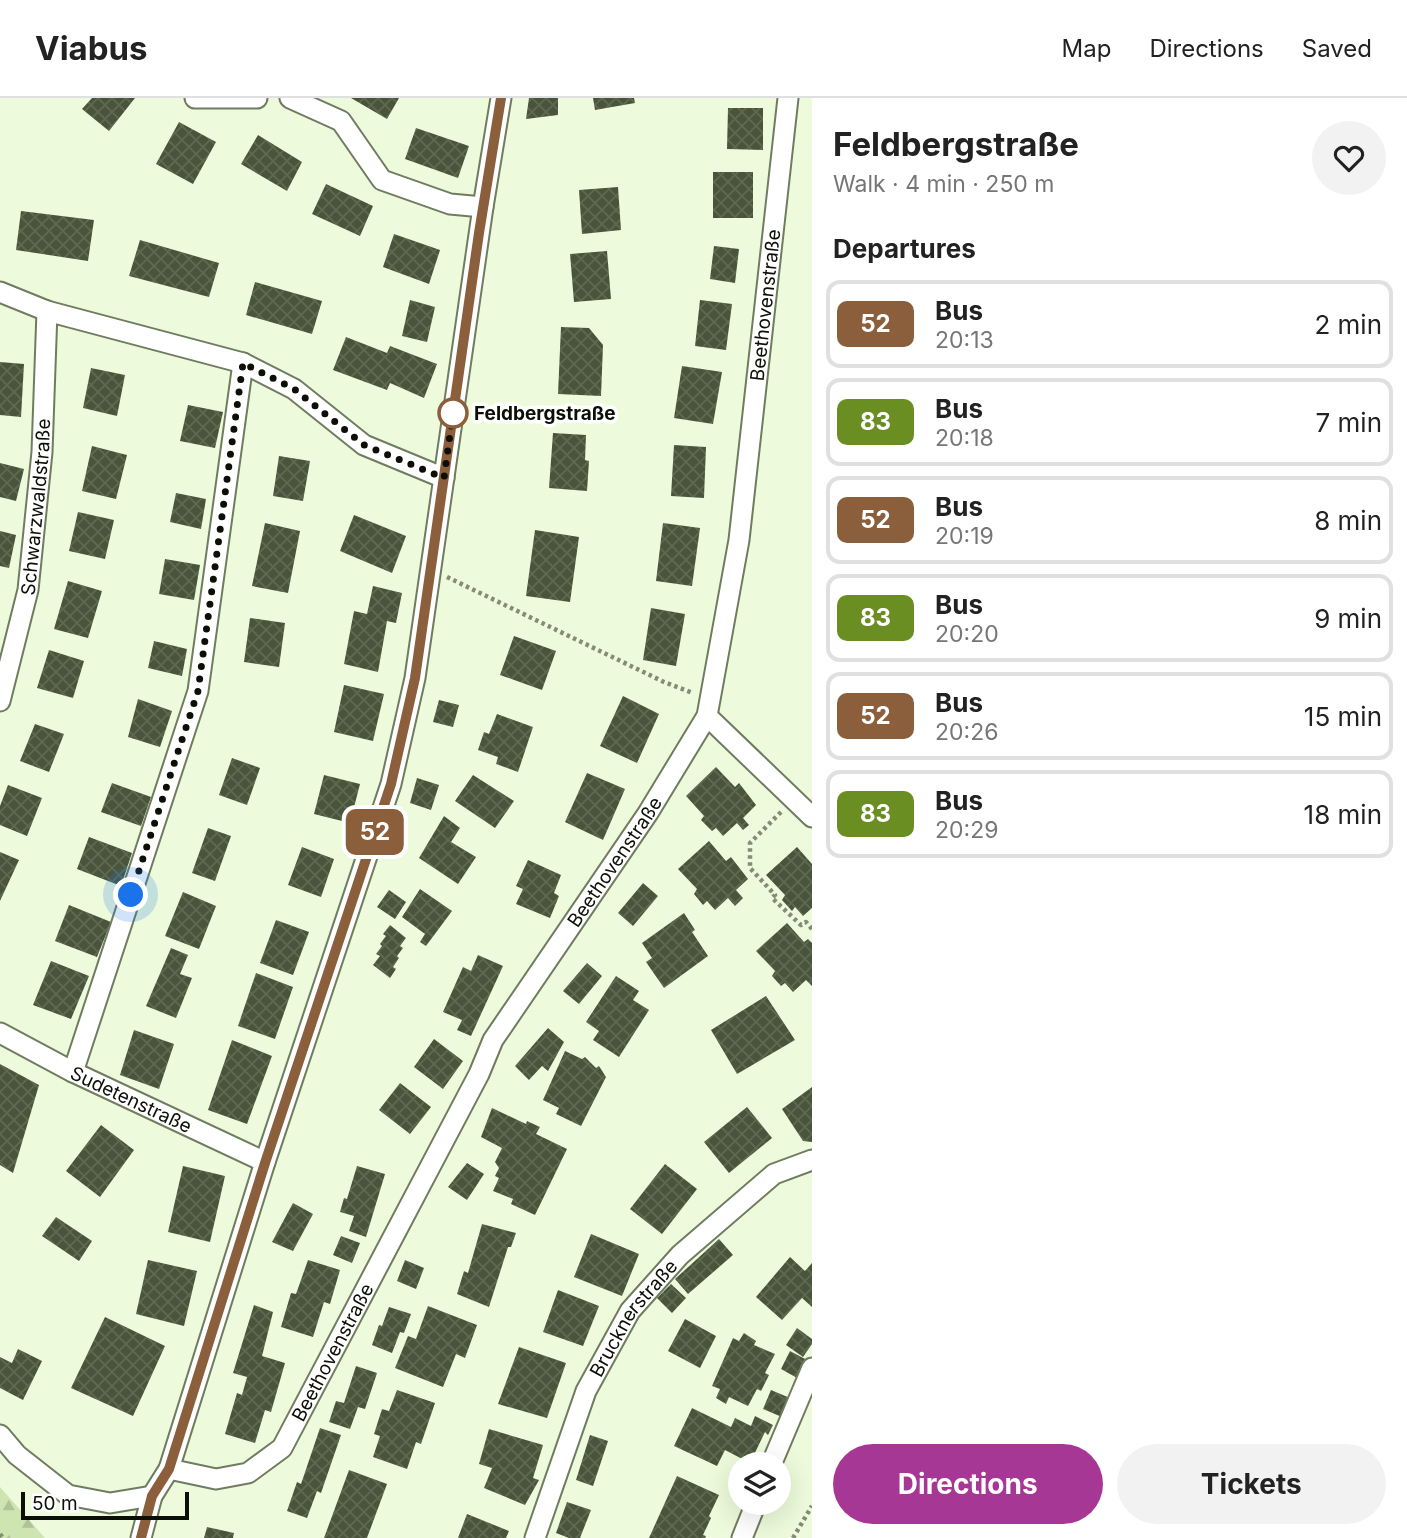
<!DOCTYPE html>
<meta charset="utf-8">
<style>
:root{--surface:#fff;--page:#f2f2f2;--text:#222;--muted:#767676;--line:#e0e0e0;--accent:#a63795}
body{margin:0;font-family:Inter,sans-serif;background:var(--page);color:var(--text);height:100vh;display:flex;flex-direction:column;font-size:26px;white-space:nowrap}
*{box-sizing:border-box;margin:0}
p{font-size:23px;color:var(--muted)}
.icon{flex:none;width:38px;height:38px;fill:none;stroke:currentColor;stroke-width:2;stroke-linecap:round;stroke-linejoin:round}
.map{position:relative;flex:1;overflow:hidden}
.details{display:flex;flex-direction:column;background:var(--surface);width:595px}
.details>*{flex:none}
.badge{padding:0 14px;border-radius:10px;font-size:24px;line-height:46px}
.fabs{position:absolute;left:728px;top:1354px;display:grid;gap:14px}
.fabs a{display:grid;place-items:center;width:63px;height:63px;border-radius:50%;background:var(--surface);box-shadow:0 7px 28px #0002;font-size:35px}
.scale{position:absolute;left:21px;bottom:18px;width:168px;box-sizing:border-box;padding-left:7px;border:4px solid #0b0f06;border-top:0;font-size:19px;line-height:24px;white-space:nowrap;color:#0b0f06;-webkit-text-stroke:5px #fff;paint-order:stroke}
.you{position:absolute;width:35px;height:35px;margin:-18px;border:5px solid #fff;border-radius:50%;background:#1a73e8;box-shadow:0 0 0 10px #1a73e833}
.map>.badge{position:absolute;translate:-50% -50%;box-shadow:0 0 0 4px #fff}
h2{padding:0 21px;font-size:26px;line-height:63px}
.round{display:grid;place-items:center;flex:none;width:74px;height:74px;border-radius:37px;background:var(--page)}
.head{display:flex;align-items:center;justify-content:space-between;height:119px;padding:0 21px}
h1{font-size:33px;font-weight:700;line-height:52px}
.action{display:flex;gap:14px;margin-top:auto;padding:14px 21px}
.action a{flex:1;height:80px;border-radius:42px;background:var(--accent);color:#fff;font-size:28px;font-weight:700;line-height:80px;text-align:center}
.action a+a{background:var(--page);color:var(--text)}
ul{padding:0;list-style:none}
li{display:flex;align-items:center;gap:21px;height:88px;margin:0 14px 10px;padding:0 7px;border:4px solid var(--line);border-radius:14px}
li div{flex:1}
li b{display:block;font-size:26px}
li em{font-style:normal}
li .badge{min-width:77px;font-weight:700;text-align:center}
header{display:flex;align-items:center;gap:42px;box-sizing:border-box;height:98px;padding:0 35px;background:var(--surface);border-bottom:2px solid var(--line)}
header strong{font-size:33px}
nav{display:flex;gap:38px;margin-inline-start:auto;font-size:24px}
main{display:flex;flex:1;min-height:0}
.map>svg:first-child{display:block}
</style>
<header>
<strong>Viabus</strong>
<nav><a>Map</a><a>Directions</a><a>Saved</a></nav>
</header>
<main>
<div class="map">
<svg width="812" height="1440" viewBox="0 0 812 1440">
<defs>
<pattern id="forest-firs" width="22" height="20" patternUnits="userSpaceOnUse" patternTransform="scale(1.75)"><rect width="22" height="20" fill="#cee5b2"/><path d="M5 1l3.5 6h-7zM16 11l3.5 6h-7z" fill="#b0c398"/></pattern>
<pattern id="building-cross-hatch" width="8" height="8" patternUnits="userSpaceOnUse" patternTransform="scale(1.75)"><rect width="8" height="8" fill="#49553a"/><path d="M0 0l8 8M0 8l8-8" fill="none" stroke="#5f6952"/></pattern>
</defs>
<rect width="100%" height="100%" fill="#edfbdc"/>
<path fill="url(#forest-firs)" d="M0,1389L45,1440H0Z"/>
<path fill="url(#building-cross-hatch)" d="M92,0H135L109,33L82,11Z
M351,0H399L387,21Z
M529,0H558V17L526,21Z
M593,0H634L635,5L595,12Z
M728,10H763V52L727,51Z
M179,24L216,44L193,86L156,66Z
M416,30L469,48L458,80L405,61Z
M258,37L302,64L287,93L241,66Z
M713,74H753V120H713Z
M326,86L373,108L360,138L312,116Z
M618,89L621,132L582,136L579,92Z
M21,113L94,122L88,163L16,152Z
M394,136L440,152L429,186L383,169Z
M140,142L219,165L209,199L129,178Z
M714,148L739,151L735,185L710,181Z
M607,153L611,201L574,204L570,156Z
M255,184L322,203L312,236L246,217Z
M410,202L435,209L427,244L402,238Z
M700,202L732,206L726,252L695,248Z
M561,229L589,230L603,247L601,298L558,296Z
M346,239L387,255L390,248L437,266L424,300L390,285L387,292L333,272Z
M0,264L24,266L21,319L0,317Z
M682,268L722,274L713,326L674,320Z
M91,270L125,277L117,318L83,310Z
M188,307L223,314L215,350L180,343Z
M553,335L586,337L585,362L589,363L587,393L549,390Z
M674,347L706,349L704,400L671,398Z
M92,348L127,357L116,401L82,393Z
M279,358L310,363L303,403L273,398Z
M0,365L24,371L16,403L0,399Z
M176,395L206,401L201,431L170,424Z
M78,414L114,422L105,461L69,453Z
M354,417L406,438L392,475L340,453Z
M265,425L300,433L288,495L252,488Z
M663,425L700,430L692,488L656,483Z
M535,432L579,439L570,504L526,498Z
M0,433L16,437L9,470L0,468Z
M165,461L200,467L194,502L159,496Z
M68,483L102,493L88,540L54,531Z
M373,488L402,495L396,525L387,523L378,574L344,566L354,513L367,516Z
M651,510L685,516L676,568L643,562Z
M250,520L285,525L279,569L244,564Z
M514,538L556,553L542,592L500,577Z
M154,543L187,551L182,578L148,570Z
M49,552L84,563L73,600L37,590Z
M344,587L384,596L373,643L334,634Z
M623,598L659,616L637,665L600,648Z
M138,601L172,613L160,649L128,639Z
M439,602L459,607L453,629L433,624Z
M497,616L533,629L518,674L496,666L498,659L478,652L484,634L489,636Z
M35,626L64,636L49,674L20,663Z
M232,660L260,670L247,707L219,697Z
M716,669L735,689L739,685L756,707L743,720L749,727L743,732L737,725L723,738L716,730L712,733L701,722L704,718L686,698Z
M587,675L625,691L603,742L565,724Z
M324,677L360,686L350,725L314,716Z
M473,677L514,703L495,730L455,703Z
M417,680L439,687L431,712L410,705Z
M112,685L151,699L141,728L101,714Z
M8,687L42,700L27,738L0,727V708Z
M444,718L460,730L451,744L476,759L458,786L419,760Z
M208,730L231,738L215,783L192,775Z
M89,739L132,755L121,788L77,771Z
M709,743L726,763L731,759L748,781L736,792L743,800L735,808L728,800L715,812L707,803L703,807L694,796L697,791L678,771Z
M302,749L334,761L321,799L288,787Z
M797,749L812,766V810L803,818L795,809L792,813L782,802L785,797L766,777Z
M0,754L19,762L0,803Z
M528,762L561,777L554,795L559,798L550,820L516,806L523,791L516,788Z
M643,785L658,798L633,828L618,815Z
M420,791L452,813L426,848L420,844L425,836L402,819Z
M389,792L406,804L395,821L377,809Z
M183,794L216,808L199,851L165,838Z
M69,807L111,824L97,859L55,843Z
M684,815L695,832L692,834L708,858L664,890L646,864L652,860L642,845Z
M276,822L309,834L293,877L260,865Z
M787,825L804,844L808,841L812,845V888L806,882L793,894L785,885L781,888L772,878L775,873L756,853Z
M390,827L406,840L400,848L403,850L397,858L399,860L393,869L396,871L390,880L373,867L380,858L376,856L382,848L380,846L386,838L383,836Z
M171,850L188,857L180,876L192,880L176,920L146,908Z
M478,857L503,868L471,938L457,932L462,922L443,914L463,869L471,873Z
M51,863L89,878L71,921L33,907Z
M587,865L602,878L579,906L563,893Z
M256,875L293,889L275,941L238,928Z
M616,878L639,893L633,902L649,912L619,959L593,942L599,933L586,924Z
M766,898L795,942L737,976L711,932Z
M548,930L564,944L548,973L542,968L529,982L515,968Z
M134,932L174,946L159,991L120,977Z
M434,941L463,963L443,991L414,969Z
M232,942L272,958L247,1026L208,1012Z
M565,953L582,961L585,959L596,970L599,968L606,979L581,1028L556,1016L559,1010L543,1002Z
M0,966L39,987L13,1075L0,1067Z
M400,985L431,1009L410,1036L379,1012Z
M812,989V1044L803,1043L782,1011Z
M747,1009L772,1040L729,1075L704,1044Z
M492,1010L526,1026L527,1023L540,1029L536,1036L567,1051L535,1117L511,1106L513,1101L493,1093L499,1080L495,1078L499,1070L495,1064L502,1050L481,1039Z
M101,1027L134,1052L100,1099L66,1073Z
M467,1065L484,1076L467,1102L448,1089Z
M665,1066L697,1091L662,1136L630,1111Z
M183,1068L225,1078L210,1144L168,1134Z
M357,1068L385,1076L366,1139L349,1133L354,1118L340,1114L344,1100L347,1101Z
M293,1105L313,1116L293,1153L272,1144Z
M56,1119L92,1143L79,1163L42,1138Z
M482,1126L516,1135L511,1149H508L489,1209L457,1196L464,1173L468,1175Z
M591,1136L639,1156L622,1198L574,1179Z
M341,1138L360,1145L352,1165L333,1157Z
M719,1141L733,1157L688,1196L675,1181Z
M790,1159L805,1173L812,1165V1209L802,1200L782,1222L756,1199Z
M148,1162L197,1173L184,1228L136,1216Z
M308,1162L340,1172L330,1206L324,1204L313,1239L281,1229L291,1195L296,1196Z
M405,1162L424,1170L416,1191L397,1183Z
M671,1186L686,1200L672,1215L657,1200Z
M558,1192L599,1208L583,1248L543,1234Z
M254,1207L273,1214L262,1258L285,1265L271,1314L265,1312L255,1345L225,1336L237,1295L242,1297L247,1279L233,1275Z
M428,1208L477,1227L465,1260L456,1256L443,1289L395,1270L408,1238L416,1241Z
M389,1209L411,1216L404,1235L400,1234L392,1255L372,1247L379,1227L382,1228Z
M105,1219L165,1248L133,1318L71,1290Z
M685,1221L716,1238L700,1270L668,1253Z
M797,1230L812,1241V1246L803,1259L786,1247Z
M744,1235L756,1243L754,1247L775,1256L765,1275L769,1277L761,1293L757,1291L748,1308L729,1299L726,1306L716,1300L720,1291L712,1288L733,1240L739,1243Z
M519,1249L566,1265L547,1320L498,1306Z
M18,1251L42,1263L23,1302L0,1290V1259L12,1265Z
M790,1253L809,1263L799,1281L781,1271Z
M356,1268L377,1275L365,1311L358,1309L350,1331L329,1324L336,1303L344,1305Z
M397,1292L435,1305L421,1346L416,1344L407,1371L373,1359L380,1338L374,1336L382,1311L389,1313Z
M771,1292L790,1300L782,1319L763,1311Z
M692,1310L731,1329L735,1320L751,1328L755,1318L773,1327L768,1337L765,1334L750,1365L725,1352L717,1368L674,1348Z
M320,1330L341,1337L321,1395L317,1393L307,1420L287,1413L297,1384L301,1386Z
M489,1331L543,1347L533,1380L539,1382L525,1407L484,1390L492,1370L479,1366Z
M590,1337L608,1343L593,1388L576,1382Z
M349,1372L387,1386L367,1440H324Z
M677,1378L719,1397L709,1418L711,1420L703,1437L706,1438L705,1440H649Z
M567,1404L591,1412L580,1440H569L556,1435Z
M467,1416L509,1433L506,1440H458Z
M207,1429L234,1435L233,1440H204Z"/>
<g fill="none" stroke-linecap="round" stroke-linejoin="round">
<defs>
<g id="street">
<path d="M195,0H257"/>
<path d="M290,0L341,23L382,82L450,106L483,109"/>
<path d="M0,194L47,213L243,265L294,291L364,347L444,380"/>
<path id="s1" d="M0,603L28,492L42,354L47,213"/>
<path d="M707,618L812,719"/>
<path id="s2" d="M0,935L73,974L265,1064"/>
<path d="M73,974L198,593L243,265"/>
<path d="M0,1337L17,1357L68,1397L110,1405L152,1398"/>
<path d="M771,1367L812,1270"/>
<path id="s3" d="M169,1371L216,1381L248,1375L282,1350L479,976L493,942L648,715L707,618L739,442L788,0"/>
<path d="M141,1440L152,1398L169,1371L265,1064L391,686L415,580L483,109L501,0"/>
<path id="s4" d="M535,1440L586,1293L630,1213L680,1157L774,1076L812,1062"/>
<path d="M742,1440L756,1405"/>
</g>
</defs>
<use href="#street" stroke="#6f7c60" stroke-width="23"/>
<path stroke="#828c77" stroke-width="4.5" stroke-dasharray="3.5 3.5" stroke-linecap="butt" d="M447,479L664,584L693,595
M781,714L750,745V770L775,797L772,800L801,827L806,824L812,831
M0,1436L3,1440
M793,1440L812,1408"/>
<use href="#street" stroke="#fff" stroke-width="19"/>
</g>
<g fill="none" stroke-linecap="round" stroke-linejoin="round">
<defs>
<path id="line" d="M141,1440L152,1398L169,1371L265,1065L391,686L415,580L479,135L501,0"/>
</defs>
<use href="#line" stroke="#fff" stroke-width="16"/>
<use href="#line" stroke="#8b5e3c" stroke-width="10"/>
<path stroke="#0b0f06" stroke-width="7" stroke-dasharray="0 12.6" d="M131,797L198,593L243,265L294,291L364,347L444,380L453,315"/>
</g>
<circle fill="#fff" stroke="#8b5e3c" stroke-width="3.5" cx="453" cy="315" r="14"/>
<g text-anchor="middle" stroke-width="7" stroke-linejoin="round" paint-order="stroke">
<g font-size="19" fill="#0b0f06" stroke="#fff">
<text dy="7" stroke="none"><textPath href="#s3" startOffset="1386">Beethovenstraße</textPath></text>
<text dy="7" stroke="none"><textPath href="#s1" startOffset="198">Schwarzwaldstraße</textPath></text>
<text dy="7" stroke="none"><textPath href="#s3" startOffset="798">Beethovenstraße</textPath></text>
<text dy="7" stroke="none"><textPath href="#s2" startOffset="147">Sudetenstraße</textPath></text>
<text dy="7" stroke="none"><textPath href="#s4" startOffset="243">Brucknerstraße</textPath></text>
<text dy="7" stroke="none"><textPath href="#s3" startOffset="231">Beethovenstraße</textPath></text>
</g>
<g font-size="19" font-weight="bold" fill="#0b0f06" stroke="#fff" text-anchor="start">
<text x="474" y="322">Feldbergstraße</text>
</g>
</g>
</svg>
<div class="fabs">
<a><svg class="icon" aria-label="layers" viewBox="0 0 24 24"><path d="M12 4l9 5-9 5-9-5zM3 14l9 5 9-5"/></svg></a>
</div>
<div class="scale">50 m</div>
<div class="you" style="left:131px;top:797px"></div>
<b class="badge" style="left:375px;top:734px;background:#8b5e3c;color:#fff">52</b>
</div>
<section class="details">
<div class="head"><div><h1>Feldbergstraße</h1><p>Walk · 4 min · 250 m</p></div><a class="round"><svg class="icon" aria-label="heart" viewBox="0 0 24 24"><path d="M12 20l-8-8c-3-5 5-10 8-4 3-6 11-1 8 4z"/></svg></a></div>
<h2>Departures</h2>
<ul>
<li><span class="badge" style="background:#8b5e3c;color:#fff">52</span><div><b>Bus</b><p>20:13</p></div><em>2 min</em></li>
<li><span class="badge" style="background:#6b8e23;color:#fff">83</span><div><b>Bus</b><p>20:18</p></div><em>7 min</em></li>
<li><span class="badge" style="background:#8b5e3c;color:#fff">52</span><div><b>Bus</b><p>20:19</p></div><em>8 min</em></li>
<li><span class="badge" style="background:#6b8e23;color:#fff">83</span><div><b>Bus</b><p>20:20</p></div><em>9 min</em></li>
<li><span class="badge" style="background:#8b5e3c;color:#fff">52</span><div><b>Bus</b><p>20:26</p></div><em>15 min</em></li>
<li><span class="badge" style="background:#6b8e23;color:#fff">83</span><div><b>Bus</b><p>20:29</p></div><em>18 min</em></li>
</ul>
<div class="action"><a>Directions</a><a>Tickets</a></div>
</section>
</main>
